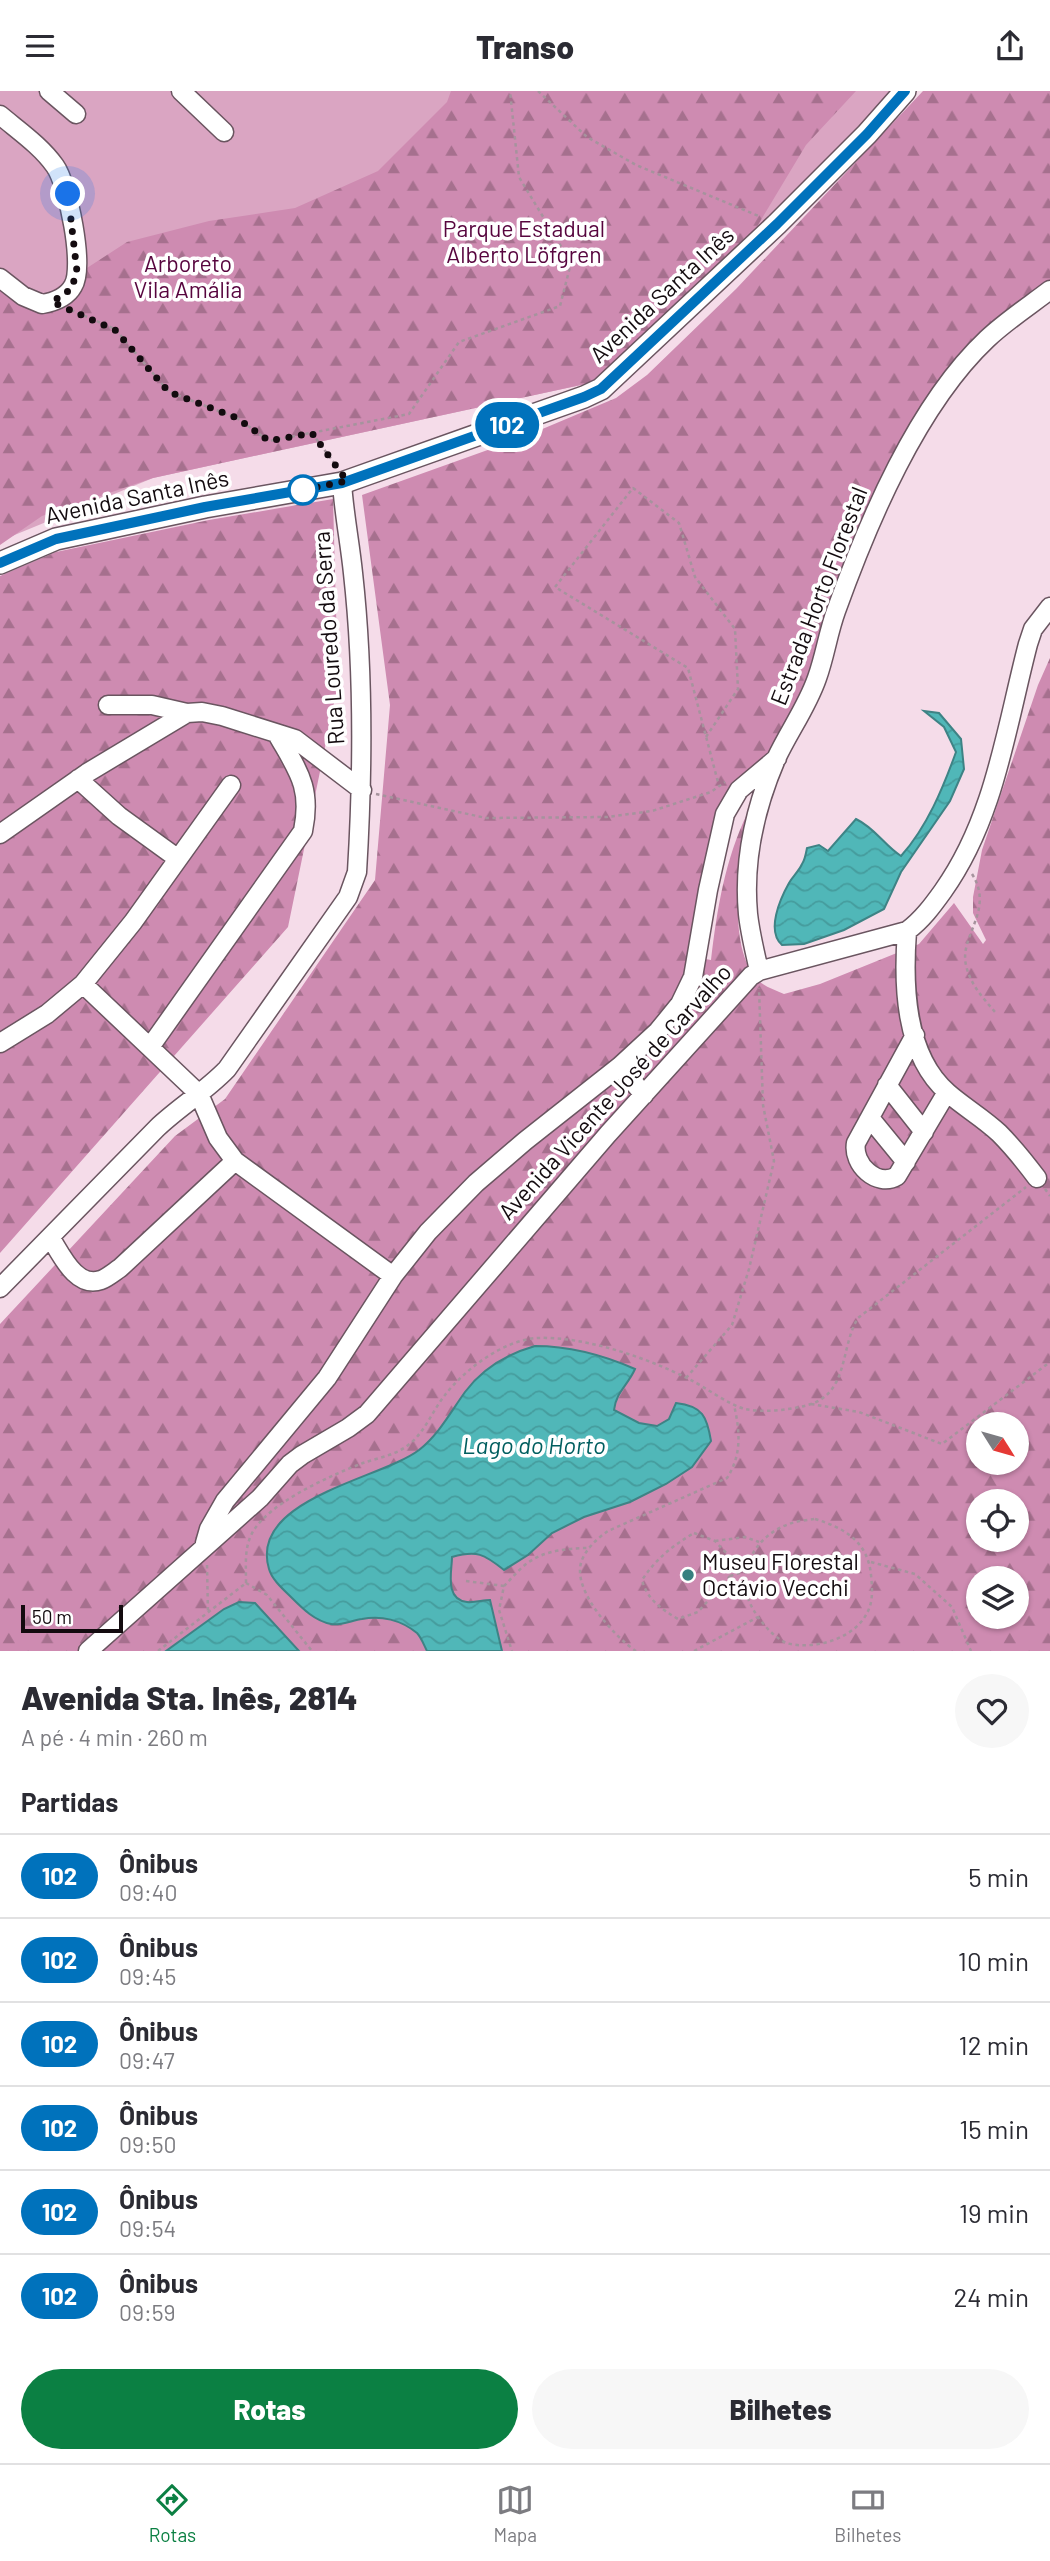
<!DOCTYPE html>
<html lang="pt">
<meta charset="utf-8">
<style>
:root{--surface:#fff;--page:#f7f7f7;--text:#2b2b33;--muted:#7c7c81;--line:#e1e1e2;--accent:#0b8043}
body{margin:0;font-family:Barlow,sans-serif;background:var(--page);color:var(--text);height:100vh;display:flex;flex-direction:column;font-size:26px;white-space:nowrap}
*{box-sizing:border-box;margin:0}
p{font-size:23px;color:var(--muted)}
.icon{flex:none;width:38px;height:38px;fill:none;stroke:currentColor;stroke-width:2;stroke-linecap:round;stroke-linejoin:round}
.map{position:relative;height:1560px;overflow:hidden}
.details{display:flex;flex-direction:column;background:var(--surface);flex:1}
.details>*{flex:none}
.badge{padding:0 14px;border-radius:23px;font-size:24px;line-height:46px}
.needle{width:46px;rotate:127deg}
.tools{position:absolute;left:966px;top:1321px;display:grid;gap:14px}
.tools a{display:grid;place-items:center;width:63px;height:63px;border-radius:50%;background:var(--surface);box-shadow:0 2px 5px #0004;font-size:35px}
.scale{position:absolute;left:21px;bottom:18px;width:102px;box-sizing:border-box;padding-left:7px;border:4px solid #130b0f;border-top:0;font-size:19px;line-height:24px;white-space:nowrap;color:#130b0f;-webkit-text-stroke:5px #fff;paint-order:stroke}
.you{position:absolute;width:35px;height:35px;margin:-18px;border:5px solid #fff;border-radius:50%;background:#1a73e8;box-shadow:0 0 0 10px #1a73e833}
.map>.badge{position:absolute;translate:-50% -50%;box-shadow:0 0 0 4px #fff}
h2{padding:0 21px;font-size:26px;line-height:63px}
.round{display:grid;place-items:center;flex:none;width:74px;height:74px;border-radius:37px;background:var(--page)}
.overview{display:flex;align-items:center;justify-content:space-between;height:119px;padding:0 21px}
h1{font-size:33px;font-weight:800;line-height:52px}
.action{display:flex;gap:14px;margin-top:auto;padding:14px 21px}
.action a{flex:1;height:80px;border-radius:42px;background:var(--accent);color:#fff;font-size:28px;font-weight:800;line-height:80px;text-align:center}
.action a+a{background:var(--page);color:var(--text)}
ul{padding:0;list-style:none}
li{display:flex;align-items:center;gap:21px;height:84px;padding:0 21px;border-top:2px solid var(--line)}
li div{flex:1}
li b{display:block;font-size:26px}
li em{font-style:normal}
li .badge{min-width:77px;font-weight:700;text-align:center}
header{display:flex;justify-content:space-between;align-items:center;height:91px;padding:0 21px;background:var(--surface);font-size:32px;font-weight:800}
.dock{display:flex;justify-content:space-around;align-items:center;height:98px;border-top:2px solid var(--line);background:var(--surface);font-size:19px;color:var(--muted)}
.dock a{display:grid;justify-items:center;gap:4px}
.dock .current{color:var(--accent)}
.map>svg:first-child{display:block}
</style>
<header><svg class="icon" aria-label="menu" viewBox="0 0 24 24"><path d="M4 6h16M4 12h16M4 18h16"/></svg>Transo<svg class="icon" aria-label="share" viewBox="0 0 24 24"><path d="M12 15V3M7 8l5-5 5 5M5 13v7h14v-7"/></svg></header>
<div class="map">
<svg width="1050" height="1560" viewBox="0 0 1050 1560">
<defs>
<pattern id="forest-firs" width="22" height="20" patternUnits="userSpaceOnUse" patternTransform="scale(1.75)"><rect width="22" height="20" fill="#ce8bb1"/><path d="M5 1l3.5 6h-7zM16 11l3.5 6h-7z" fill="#a6708e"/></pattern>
<pattern id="water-waves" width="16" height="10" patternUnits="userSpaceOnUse" patternTransform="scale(1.75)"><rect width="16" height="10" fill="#50b7b8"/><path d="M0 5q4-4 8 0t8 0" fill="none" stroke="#459c9d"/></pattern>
</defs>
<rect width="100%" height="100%" fill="#f5dce9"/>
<path fill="#daa5c2" d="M0,0H907L604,289L153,387L0,450Z"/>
<path fill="url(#forest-firs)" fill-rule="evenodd" d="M451,0H856L806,54L752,144L604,289L153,387L42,425L0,454V190L33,212L127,151L209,130L295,117L378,80L447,11Z
M923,0H1050V192L948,287L855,445L828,519L813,586L790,634L736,711L694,866L711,869C717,818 725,768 748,721C742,766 725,850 756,887C762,895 775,899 784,903L820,893L919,853L954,812L983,853L986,849L973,822V806L982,759L1038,594L1050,567V1560H0V1233L175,1045L225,1008L375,789L390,614L362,404L521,347L616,307L647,284L736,198ZM978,1334H1017V1372H978ZM978,1410H1017V1449H978ZM978,1488H1017V1526H978Z
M333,408L338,593L288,836L0,1162V485L56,461L209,429Z"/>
<path fill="url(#water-waves)" stroke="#3e8385" stroke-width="2" d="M924,620L939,622L961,648L964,678L950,710L901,781L884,818L844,839L804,853L782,854C766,840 780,808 789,792C793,785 799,780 802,773C805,769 806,762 807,757L819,754L828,760L856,728C875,737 884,754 901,765C927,736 943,697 956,661L944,636Z
M535,1255C569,1255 603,1264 635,1278C628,1294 616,1301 614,1319L639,1332L657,1335L669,1328L676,1312C703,1315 707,1326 711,1350L692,1376L666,1393L630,1411L584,1426L552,1442L528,1464L504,1479C484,1463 477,1459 452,1466C452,1480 444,1508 467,1511C474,1512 483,1509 490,1509L502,1560H427C424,1554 421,1546 417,1542C401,1529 381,1524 362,1528C353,1529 340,1535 331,1533C315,1530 303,1518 292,1507C284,1499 272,1489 269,1478C248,1408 381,1388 419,1359C439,1343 450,1322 465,1301C483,1277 507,1263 535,1255Z
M239,1511L255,1512L299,1560H166L224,1518Z"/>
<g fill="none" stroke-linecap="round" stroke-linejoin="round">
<defs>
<path id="minor" d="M49,0L76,23
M181,0L224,41
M0,24C19,40 41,55 55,75C68,93 85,176 73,195C67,206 54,211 42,213L23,205L0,187
M108,614H152L187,622
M78,688L119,725L177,767
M0,743L87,682L187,622L202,621L222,625L295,648L362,699
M907,840C903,892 904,964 948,1002C964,1016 983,1027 999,1042C1013,1056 1025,1071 1037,1087
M759,880C755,861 750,842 748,823C743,769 755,717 776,668C789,640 807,616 817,587C825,565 828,542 836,520C868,431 917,314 987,248C1006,230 1029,215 1050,199
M83,893L199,1003L218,1047L235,1070L393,1185
M915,944L856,1052C852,1073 877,1097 897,1085L947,1001
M0,952L47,923L83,893L133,831L231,694
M150,956L303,740C312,696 298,680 277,643
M620,975L644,1004
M887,994L924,1041
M870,1027L906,1071
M50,1146C61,1163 76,1198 101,1189C107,1187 114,1181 120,1177L235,1070
M0,1197L157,1037C179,1016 206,1000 227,978L348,806L357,781C363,682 364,581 353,482C350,452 344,423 342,392
M205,1452L209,1438L225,1410L327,1287L393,1185L428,1141L476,1092L525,1050L620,975L658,940L680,913L693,886L708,799L725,723L739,699L777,667
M88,1560L260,1407L290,1373L302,1364L348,1337L367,1323L608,1043L751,885L759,880L907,840C922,829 933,814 943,800C995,727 1006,637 1028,553L1033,538L1050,516"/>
<path id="major" d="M0,472L56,448L205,416L342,392L584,306L601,298L777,133L867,43L905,0"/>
</defs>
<use href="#minor" stroke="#6a5560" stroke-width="21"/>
<use href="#major" stroke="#6a5560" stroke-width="24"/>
<path stroke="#a6939d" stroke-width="2.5" stroke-dasharray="3.5 3.5" stroke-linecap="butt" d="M538,0L587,46L636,74L761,126
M71,219L115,238L169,301L237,327L269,350L409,323L459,251L560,215L571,172L519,86L510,0
M312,342L337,376
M706,646L738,598L735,538L695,486L679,432L633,397L555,496L688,577L719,695
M376,703L486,727L607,726L652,720L711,701L725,691
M972,783C995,819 959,845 966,874C970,893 983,907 995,921
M1045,1098L1050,1105
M686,1287L732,1234L749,1178L774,1070L763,1014L759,897
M811,1313L859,1321L942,1353L1050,1271
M815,1428C845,1437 868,1451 871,1484C872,1494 873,1505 870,1515C860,1547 815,1560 786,1552C772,1545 760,1530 753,1518C733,1484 754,1445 789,1433C797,1430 807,1429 815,1428Z
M694,1442L715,1450L730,1466V1485L698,1521L678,1528C661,1518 647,1508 642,1489C656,1468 672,1455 694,1442Z
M715,1450L745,1446L759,1451
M871,1471L915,1483L952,1516L971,1560
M207,1474L208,1523
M730,1485L746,1480
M466,1490L504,1495L499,1519L512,1560
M246,1492C246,1467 243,1448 262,1429C285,1405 332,1384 363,1372C378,1367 395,1364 407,1355C425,1342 432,1320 445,1304C465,1278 504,1249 537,1247C585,1245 647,1267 689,1288C705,1296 729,1314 745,1318C764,1322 789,1319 808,1314C849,1303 840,1256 858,1227L1026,1096
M246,1492L267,1504L312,1560
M504,1495C512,1487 520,1477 529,1471C546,1459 570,1457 590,1457
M158,1560L246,1492
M636,1560C615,1546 579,1506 580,1479C580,1463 596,1448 608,1440L727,1387C742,1364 740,1340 734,1314
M694,1560L758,1526"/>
<use href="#minor" stroke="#fff" stroke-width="18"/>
<use href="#major" stroke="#fff" stroke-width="21"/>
</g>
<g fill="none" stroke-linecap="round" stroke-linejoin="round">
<defs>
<path id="line" d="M0,472L56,448L205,416L342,392L584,306L601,298L777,133L867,43L905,0"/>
</defs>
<use href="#line" stroke="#fff" stroke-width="16"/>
<use href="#line" stroke="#0072bc" stroke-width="10"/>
<path stroke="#130b0f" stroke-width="7" stroke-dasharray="0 12.6" d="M68,103L77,181L71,198L52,211L115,239L169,301L237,327L269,350L312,342L347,390L303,399"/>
</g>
<circle fill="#fff" stroke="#0072bc" stroke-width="3.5" cx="303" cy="399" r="14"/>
<circle fill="#367f7f" stroke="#fff" stroke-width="2.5" cx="688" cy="1484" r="7"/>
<g text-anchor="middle" stroke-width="7" stroke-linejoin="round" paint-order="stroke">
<g font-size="23" fill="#57053e" stroke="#fff">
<text x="524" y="146">Parque Estadual<tspan x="524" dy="26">Alberto Löfgren</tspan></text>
<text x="188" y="181">Arboreto<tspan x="188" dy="26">Vila Amália</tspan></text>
</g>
<g font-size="23" fill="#130b0f" stroke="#fff">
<text transform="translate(662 204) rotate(-43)" y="8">Avenida Santa Inês</text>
<text transform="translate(137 406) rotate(-12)" y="8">Avenida Santa Inês</text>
<text transform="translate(819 505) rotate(-69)" y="8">Estrada Horto Florestal</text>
<text transform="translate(329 547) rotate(-94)" y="8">Rua Louredo da Serra</text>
<text transform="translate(615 1001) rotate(-48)" y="8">Avenida Vicente José de Carvalho</text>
</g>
<g font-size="23" fill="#130b0f" stroke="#fff" text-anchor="start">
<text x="702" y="1479">Museu Florestal<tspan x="702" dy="26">Octávio Vecchi</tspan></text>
</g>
<g font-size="24" font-style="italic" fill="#005e5f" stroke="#fff">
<text x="534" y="1363">Lago do Horto</text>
</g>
</g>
</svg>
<div class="tools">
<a><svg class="needle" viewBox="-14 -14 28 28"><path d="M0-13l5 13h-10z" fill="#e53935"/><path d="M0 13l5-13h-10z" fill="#7c7c81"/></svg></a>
<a><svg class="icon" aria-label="locate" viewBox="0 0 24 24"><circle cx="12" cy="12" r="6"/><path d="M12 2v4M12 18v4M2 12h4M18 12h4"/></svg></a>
<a><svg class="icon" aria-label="layers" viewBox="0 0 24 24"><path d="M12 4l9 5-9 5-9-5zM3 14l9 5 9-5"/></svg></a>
</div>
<div class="scale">50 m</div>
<div class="you" style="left:68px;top:103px"></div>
<b class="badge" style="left:507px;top:334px;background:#0072bc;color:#fff">102</b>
</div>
<section class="details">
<div class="overview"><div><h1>Avenida Sta. Inês, 2814</h1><p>A pé · 4 min · 260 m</p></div><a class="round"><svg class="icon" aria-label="heart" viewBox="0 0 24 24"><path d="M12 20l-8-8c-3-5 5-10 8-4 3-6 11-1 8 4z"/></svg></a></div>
<h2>Partidas</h2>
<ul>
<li><span class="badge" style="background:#0072bc;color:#fff">102</span><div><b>Ônibus</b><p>09:40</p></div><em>5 min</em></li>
<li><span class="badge" style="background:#0072bc;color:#fff">102</span><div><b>Ônibus</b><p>09:45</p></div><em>10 min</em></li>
<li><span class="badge" style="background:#0072bc;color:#fff">102</span><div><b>Ônibus</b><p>09:47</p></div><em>12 min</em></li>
<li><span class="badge" style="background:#0072bc;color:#fff">102</span><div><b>Ônibus</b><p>09:50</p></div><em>15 min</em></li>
<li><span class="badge" style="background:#0072bc;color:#fff">102</span><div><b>Ônibus</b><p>09:54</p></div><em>19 min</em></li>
<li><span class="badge" style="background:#0072bc;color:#fff">102</span><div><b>Ônibus</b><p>09:59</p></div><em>24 min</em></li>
</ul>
<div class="action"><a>Rotas</a><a>Bilhetes</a></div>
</section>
<nav class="dock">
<a class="current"><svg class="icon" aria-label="directions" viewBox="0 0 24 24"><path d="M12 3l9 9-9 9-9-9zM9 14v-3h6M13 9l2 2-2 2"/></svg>Rotas</a>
<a><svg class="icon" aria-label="map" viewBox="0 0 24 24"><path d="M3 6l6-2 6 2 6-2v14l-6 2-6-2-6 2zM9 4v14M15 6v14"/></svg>Mapa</a>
<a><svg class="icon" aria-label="tickets" viewBox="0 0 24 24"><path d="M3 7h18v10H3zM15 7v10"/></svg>Bilhetes</a>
</nav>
